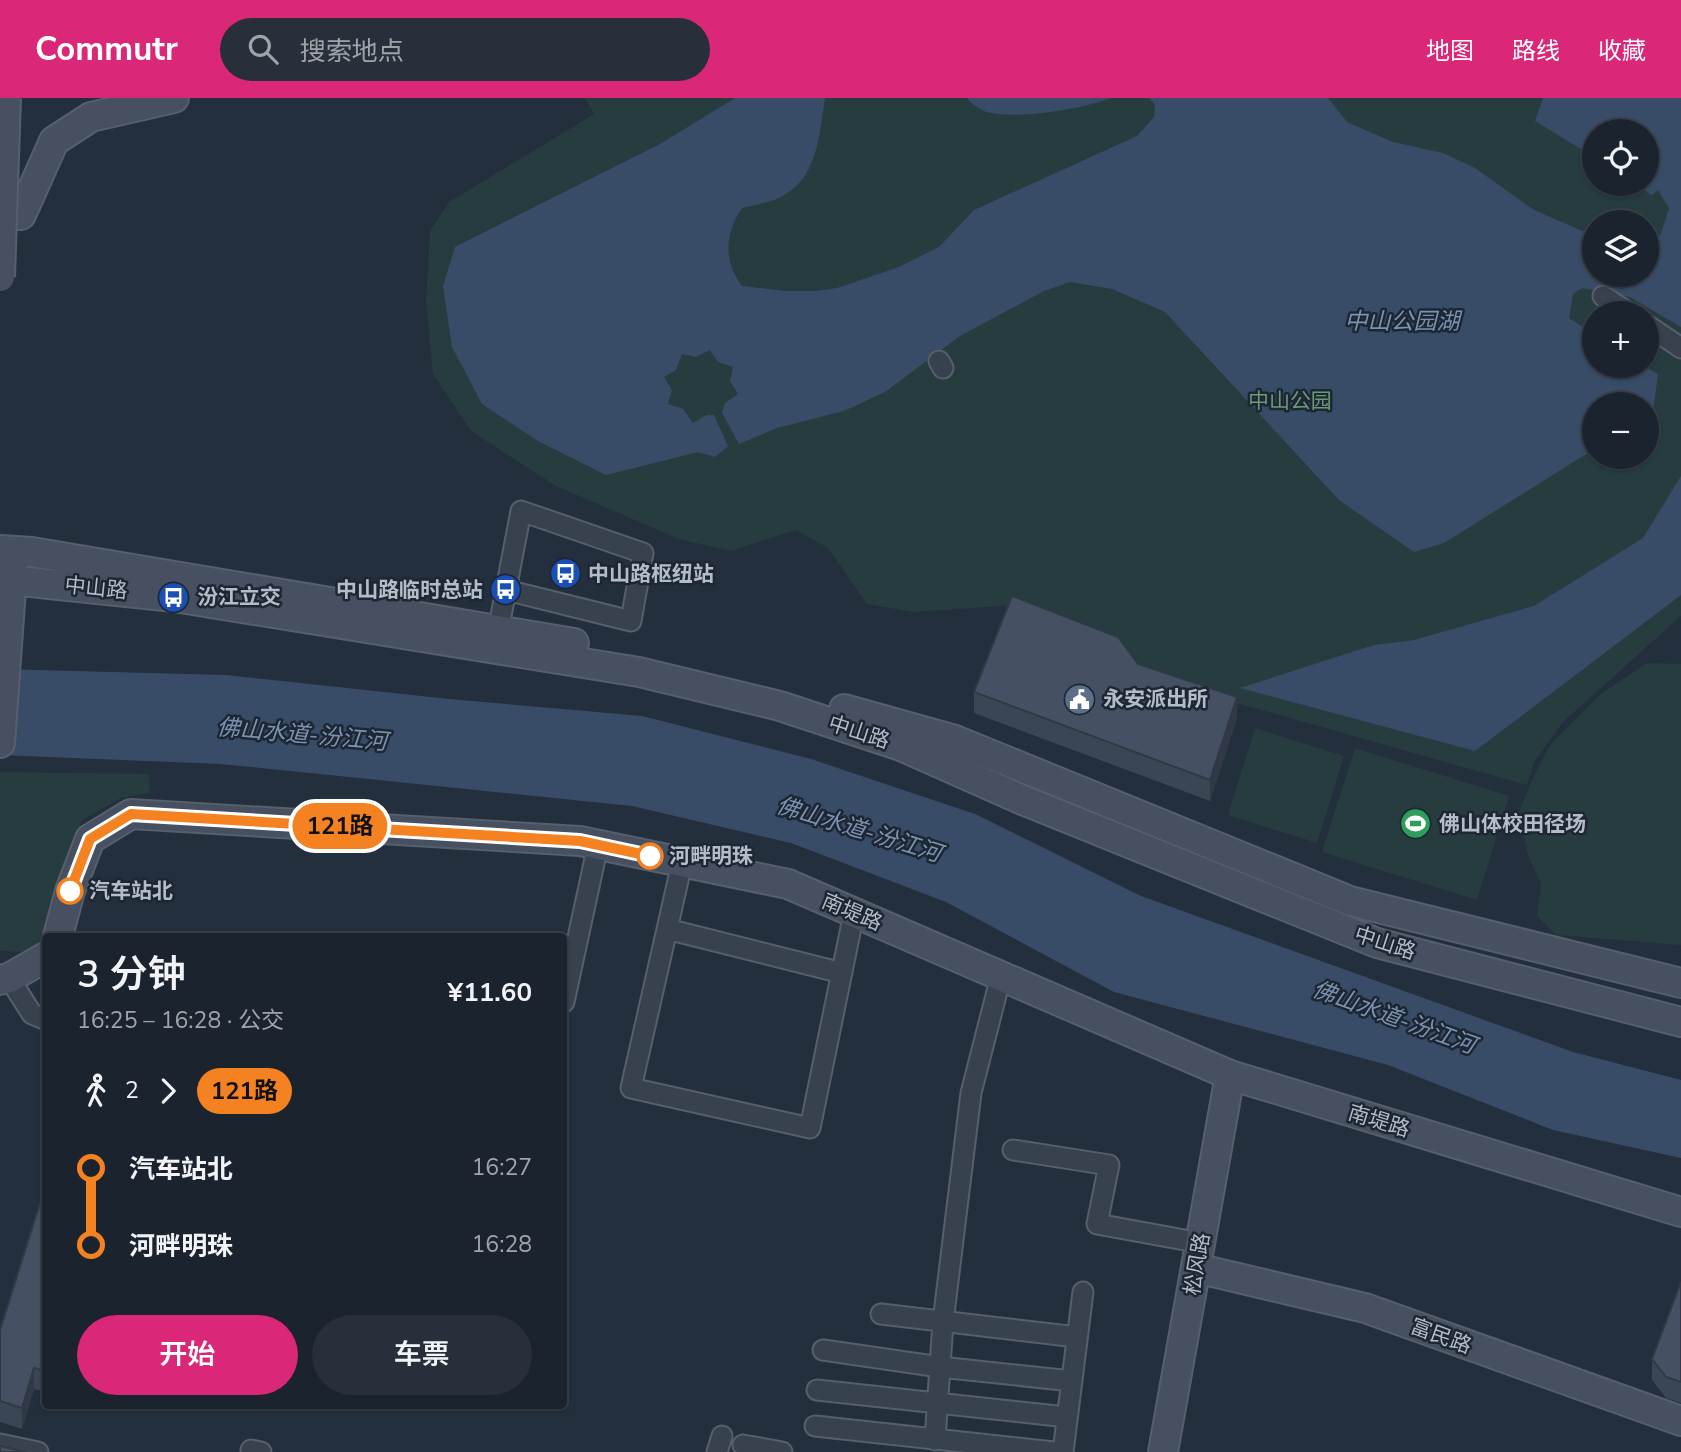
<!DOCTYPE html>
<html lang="zh">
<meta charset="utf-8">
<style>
:root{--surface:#1b232e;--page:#282f3a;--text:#f1f3f6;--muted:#a0a4aa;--line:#39404a;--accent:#db2777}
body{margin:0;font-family:"Nunito Sans","Noto Sans SC",sans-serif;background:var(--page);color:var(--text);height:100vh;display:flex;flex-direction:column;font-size:26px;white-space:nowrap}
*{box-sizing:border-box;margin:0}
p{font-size:23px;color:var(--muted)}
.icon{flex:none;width:38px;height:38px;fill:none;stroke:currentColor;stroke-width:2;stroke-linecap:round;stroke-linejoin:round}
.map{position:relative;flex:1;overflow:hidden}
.details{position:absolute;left:42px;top:835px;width:525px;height:476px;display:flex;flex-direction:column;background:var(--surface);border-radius:7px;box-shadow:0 2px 5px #0004,0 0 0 2px var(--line)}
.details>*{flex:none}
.badge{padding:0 14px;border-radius:23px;font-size:24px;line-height:46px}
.tools{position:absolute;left:1582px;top:21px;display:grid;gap:14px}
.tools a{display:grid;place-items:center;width:77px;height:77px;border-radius:50%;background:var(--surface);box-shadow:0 2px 5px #0004,0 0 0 2px var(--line);font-size:35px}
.map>.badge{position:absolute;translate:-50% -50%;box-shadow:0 0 0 4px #fff}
.legs{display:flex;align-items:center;gap:10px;height:77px;padding:0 35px;font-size:23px}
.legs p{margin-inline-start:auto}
.overview{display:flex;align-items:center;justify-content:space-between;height:119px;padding:0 35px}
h1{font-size:38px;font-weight:600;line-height:52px}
.primary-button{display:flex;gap:14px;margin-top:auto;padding:14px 35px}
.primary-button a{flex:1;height:80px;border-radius:42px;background:var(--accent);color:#fff;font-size:28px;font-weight:600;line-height:80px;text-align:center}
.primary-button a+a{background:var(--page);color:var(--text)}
ul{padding:0 35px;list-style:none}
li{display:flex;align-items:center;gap:24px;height:77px;font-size:26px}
li i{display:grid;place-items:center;width:10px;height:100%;margin:0 9px;background:currentColor}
li i::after{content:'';width:18px;height:18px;margin:-9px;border:5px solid;border-radius:50%;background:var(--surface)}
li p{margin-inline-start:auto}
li:first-child i{background:linear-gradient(#0000 50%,currentColor 0)}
li:last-child i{background:linear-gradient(currentColor 50%,#0000 0)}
header{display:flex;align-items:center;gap:42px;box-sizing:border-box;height:98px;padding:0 35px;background:var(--accent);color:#fff}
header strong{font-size:33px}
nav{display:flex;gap:38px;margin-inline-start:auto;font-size:24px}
.search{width:490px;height:63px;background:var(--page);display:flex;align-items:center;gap:18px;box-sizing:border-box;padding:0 24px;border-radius:38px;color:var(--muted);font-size:26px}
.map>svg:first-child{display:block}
</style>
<header>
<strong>Commutr</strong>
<div class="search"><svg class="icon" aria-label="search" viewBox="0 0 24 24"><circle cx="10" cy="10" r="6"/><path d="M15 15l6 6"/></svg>搜索地点</div>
<nav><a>地图</a><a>路线</a><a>收藏</a></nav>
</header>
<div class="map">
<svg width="1681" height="1354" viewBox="0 0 1681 1354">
<rect width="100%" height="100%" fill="#242f3e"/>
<path fill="#263c3f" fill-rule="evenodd" d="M585,0H1681V518L1563,624L1534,664L1527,687L1141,578L1016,507L913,514L867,506L828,450L796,432L731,453L679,441L556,388L471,333L433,276L426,204L430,133L449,104L594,16ZM1594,33H1647V86H1594ZM1594,124H1647V177H1594ZM1594,215H1647V268H1594ZM1594,306H1647V359H1594Z
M1647,565L1681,566V847L1556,837L1537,818L1541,786L1528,757L1519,714L1532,682L1550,647L1601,596Z
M1255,630L1344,658L1317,745L1228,717Z
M1355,650L1509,698L1477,802L1322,754Z
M0,674L149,676L150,695L121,700L81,723L41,855L0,853Z"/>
<path fill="#394c67" d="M735,0H825C819,37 818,82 779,100C768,105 754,107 742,110C725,135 723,163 742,188L785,193H816L837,190L899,169L939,149L974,112L1137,38L1154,19L1155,7L1149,0H1328L1347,24L1393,44L1443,55L1475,70L1534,112L1594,138V177H1647V146L1661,136L1669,110L1658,92L1652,97L1635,86H1647V33H1594V59L1535,23L1543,0H1681V229L1630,199L1582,190L1573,196L1569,220L1594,236V268H1644L1658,276L1651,329L1647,331V306H1594V353L1583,358L1444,445L1414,454L1339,402L1165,214L1112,191L1070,184L1044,193L960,238L885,294L844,313L777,330L739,346L722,315L725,305L738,296L730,283L733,269L718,264L710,252L696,259L682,256L676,272L664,279L672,292L668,306L683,311L693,325L706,317H714L728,348L715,359L698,354L606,377L538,343L482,306L452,249L443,188L455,149L660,46Z
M967,0H1110C1085,11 1010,23 984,13C977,10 972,6 967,0Z
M1681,378V497L1475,653L1240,590L1374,547L1414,542L1534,508L1643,440Z
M0,571L225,577L449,601L642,618L811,661L975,716L1141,798L1573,954L1681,982V1060L1553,1032L1388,967L1114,894L946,804L791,745L632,708L221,666L0,657Z"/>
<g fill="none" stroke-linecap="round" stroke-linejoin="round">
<defs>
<path id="street" d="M1603,198L1629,215
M1647,227L1681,250
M939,263L943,270
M496,544L521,413L643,455L631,523L506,492
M682,765L631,990L810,1030L854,815
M667,831L842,875
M9,880L32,916L46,922
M564,904L598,747
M1013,1052L1109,1067L1097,1126L1201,1145
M881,1216L1077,1239
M823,1252L940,1269L1072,1283
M817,1292L1067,1319
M815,1328L1054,1354
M935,1342L943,1224L971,995L1001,878
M0,1346L38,1354
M743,1347L782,1354
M251,1352L261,1354
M717,1354L722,1338
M1063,1354L1083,1194"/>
<path id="secondary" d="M0,116L21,117L54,43L91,19L174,0
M0,452L32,454L109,467L574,545
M0,481L174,499L639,574L780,608L901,648L1025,703L1377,845L1681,924
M844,611L955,642L1350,803L1681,885
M0,645L13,463
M58,838L70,793L90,741L131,716L580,743L788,786L1230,977L1681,1114
M0,882L9,880L46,859
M1196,1170L1365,1210L1681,1323
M1163,1354L1230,977"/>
</defs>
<use href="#street" stroke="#565f6c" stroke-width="23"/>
<use href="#secondary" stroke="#565f6c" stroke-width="32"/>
<use href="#street" stroke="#38414e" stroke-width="19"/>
<use href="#secondary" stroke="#465061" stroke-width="28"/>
<defs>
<path id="secondary-bridge" d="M0,179L6,0"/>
</defs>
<use href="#secondary-bridge" stroke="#565f6c" stroke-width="32" stroke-linecap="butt"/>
<use href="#secondary-bridge" stroke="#465061" stroke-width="28"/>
</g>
<path fill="#3b4654" d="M1138,566L1237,620L1210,703L974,615V594Z
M46,1086V1294L34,1291L22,1331L0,1324V1232Z
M1681,1184V1305L1666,1300L1652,1282V1261Z"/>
<path fill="#303945" d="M1237,599V620L1210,703V682Z
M34,1270V1291L22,1331V1310Z"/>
<path fill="#455162" stroke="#303945" stroke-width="2" d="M1012,498L1118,539L1138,566L1237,599L1210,682L974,594Z
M46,1086V1273L34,1270L22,1310L0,1303V1232Z
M1681,1184V1284L1666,1279L1652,1261Z
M0,1348L26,1354H0Z"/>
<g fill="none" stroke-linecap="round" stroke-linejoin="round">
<defs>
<path id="line-1" d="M70,793L90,741L131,716L580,743L650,758"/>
</defs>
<use href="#line-1" stroke="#fff" stroke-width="16"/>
<use href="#line-1" stroke="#f58220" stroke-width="10"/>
</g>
<defs>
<symbol id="bus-disc" viewBox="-11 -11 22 22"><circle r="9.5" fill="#1a4fb4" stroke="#1d2633"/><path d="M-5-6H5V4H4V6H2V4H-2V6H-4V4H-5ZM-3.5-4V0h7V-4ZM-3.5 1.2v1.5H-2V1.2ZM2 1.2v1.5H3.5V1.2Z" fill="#fff"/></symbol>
<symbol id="civic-disc" viewBox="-11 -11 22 22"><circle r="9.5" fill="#5c6f8a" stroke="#1d2633"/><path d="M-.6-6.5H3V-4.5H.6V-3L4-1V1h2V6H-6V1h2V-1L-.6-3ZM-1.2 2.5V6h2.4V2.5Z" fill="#fff"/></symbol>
<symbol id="stadium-disc" viewBox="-11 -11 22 22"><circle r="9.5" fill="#2e9e5b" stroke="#1d2633"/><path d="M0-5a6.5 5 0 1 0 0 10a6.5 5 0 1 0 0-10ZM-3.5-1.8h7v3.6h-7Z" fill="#fff"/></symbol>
</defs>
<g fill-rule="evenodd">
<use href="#bus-disc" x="548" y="458" width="35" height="35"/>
<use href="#bus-disc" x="488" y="474" width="35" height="35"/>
<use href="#bus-disc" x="156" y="482" width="35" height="35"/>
<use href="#civic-disc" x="1062" y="584" width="35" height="35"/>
<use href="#stadium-disc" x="1398" y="708" width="35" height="35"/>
</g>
<g fill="#fff" stroke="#f58220" stroke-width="3.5">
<circle cx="650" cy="758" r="12"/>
<circle cx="70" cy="793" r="12"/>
</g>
<g text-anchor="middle" stroke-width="5" stroke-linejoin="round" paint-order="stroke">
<g font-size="21" fill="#6b9a76" stroke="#1d2633">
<text x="1290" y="310">中山公园</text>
</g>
<g font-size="21" font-weight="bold" fill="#b4bcc9" stroke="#1d2633" text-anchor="start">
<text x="588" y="483">中山路枢纽站</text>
<text x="483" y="499" text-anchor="end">中山路临时总站</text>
<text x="197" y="506">汾江立交</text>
<text x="1103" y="608">永安派出所</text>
<text x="1439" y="733">佛山体校田径场</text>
</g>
<g font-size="21" fill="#b4bcc9" stroke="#1d2633">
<text transform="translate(96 490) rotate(6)" y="7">中山路</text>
<text transform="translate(859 634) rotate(18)" y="7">中山路</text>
<text transform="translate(852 814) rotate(23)" y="7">南堤路</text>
<text transform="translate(1385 845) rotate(18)" y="7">中山路</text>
<text transform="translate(1379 1023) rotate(17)" y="7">南堤路</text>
<text transform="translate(1197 1166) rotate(-80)" y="7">松风路</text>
<text transform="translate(1441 1238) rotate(20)" y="7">富民路</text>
</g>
<g font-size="21" font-weight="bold" fill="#b4bcc9" stroke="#1d2633" text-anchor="start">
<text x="669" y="765">河畔明珠</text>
<text x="89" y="800">汽车站北</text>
</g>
<g font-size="23" font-style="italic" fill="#7c92b1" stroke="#1d2633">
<text x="1402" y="231">中山公园湖</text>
<text transform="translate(302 636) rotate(5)" y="8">佛山水道-汾江河</text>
<text transform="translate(859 731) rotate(17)" y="8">佛山水道-汾江河</text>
<text transform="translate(1394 919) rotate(20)" y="8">佛山水道-汾江河</text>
</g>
</g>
</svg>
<div class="tools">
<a><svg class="icon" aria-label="locate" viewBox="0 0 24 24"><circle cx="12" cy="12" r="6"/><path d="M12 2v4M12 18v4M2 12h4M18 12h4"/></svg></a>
<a><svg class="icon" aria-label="layers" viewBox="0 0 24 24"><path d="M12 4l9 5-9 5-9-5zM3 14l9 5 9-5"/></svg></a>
<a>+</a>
<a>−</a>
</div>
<b class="badge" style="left:340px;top:728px;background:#f58220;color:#111">121路</b>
<section class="details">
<div class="overview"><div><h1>3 分钟</h1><p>16:25 – 16:28 · 公交</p></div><b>¥11.60</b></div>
<div class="legs"><svg class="icon" aria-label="walk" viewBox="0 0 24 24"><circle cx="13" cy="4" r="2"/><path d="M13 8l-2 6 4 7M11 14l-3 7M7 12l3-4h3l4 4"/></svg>2<svg class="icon" aria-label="forward" viewBox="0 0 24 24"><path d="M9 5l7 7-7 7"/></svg><b class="badge" style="background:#f58220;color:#111">121路</b></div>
<ul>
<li><i style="color:#f58220"></i><b>汽车站北</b><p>16:27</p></li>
<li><i style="color:#f58220"></i><b>河畔明珠</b><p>16:28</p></li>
</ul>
<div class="primary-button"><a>开始</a><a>车票</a></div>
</section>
</div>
